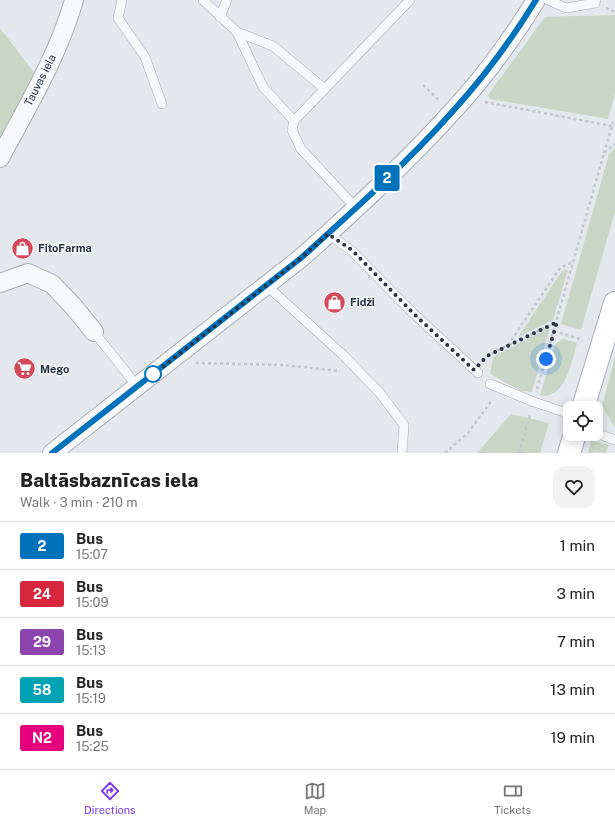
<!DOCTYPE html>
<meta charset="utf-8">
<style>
:root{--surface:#fff;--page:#f2f2f2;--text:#222;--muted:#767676;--line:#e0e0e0;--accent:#7c3aed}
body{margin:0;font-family:"Public Sans",sans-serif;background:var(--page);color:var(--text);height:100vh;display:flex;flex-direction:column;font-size:15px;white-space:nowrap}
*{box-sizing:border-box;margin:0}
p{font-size:13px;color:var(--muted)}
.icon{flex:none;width:22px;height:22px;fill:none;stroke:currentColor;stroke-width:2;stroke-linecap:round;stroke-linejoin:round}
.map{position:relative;height:453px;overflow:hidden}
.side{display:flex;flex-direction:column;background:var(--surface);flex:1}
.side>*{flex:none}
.badge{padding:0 8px;border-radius:3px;font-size:14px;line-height:26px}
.buttons{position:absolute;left:563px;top:401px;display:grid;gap:8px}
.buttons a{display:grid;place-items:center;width:40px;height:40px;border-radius:8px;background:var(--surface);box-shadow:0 2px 10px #0003;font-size:20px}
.you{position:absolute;width:20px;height:20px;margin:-10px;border:3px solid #fff;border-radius:50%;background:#1a73e8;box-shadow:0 0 0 6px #1a73e833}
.map>.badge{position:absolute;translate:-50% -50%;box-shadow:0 0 0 2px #fff}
.round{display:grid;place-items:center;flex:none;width:42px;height:42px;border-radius:12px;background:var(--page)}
.overview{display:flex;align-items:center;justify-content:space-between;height:68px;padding:0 20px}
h1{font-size:19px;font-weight:800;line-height:30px}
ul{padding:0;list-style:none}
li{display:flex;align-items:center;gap:12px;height:48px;padding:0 20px;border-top:1px solid var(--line)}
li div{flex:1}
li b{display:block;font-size:15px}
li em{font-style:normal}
li .badge{min-width:44px;font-weight:700;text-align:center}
.tabs{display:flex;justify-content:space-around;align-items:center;height:56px;border-top:1px solid var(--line);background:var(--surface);font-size:11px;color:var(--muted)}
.tabs a{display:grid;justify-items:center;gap:2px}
.tabs .current{color:var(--accent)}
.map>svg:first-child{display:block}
</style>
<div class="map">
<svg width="615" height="453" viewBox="0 0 615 453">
<rect width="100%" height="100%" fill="#e4e7ec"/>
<path fill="#c9d6c5" d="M615,15V94L608,119L490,99L488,95L545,17Z
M0,28L35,74L0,137Z
M615,148V212L581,330L561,324L609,154Z
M568,270L553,320L518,337L562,271Z
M550,327L532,392L521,391L490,374L493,357Z
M563,339L577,343C571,363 567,397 540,396L555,344Z
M615,357V428L602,406Z
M511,414L549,423L540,453H477Z
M591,441L609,445L606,453L594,452L593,453H588Z"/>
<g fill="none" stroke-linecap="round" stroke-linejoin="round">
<defs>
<path id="service" d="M122,0L118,18L145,57L162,104
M203,0L237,32L263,87L294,121L292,130L301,149L356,208
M548,0L566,8L595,3L596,0
M220,17L227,0
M237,32L273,46L325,89
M294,121L410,0
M328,234L352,251L413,313L478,373
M266,285L342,354L380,393L404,425L402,453
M94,332L137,386
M490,384L534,402L570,414
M596,433L615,440"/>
<path id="minor" d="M0,158C27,107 58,56 74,0
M0,283L28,273L52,284L73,306L94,332
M52,453L301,258C353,212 405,164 452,112C484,78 512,39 536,0"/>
<path id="secondary" d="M583,408L615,303
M569,453L575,434"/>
</defs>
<use href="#service" stroke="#a9aeb7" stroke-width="10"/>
<use href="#minor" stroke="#a9aeb7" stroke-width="20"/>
<use href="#secondary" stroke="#a9aeb7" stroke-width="24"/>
<path stroke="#c2c5cb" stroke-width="2.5" stroke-dasharray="3 3" stroke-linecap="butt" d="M606,8L615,12
M423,85L440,101
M485,102L612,126
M604,153L614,119
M554,331L583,340
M509,345L557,322
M483,361L487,356L508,345L560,268L573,262
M196,363L283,365L340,371
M537,389L604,153L615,144
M445,453L468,433L492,400
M519,453L530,415"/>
<use href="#service" stroke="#f7f8fa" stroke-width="9"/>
<use href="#minor" stroke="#f7f8fa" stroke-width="18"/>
<use href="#secondary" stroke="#fff" stroke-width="22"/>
</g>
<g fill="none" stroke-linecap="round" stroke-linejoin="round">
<defs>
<path id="line" d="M52,453L301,258C353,211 406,164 453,111C484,77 512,39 536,0"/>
</defs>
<use href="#line" stroke="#fff" stroke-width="9"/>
<use href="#line" stroke="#0072bc" stroke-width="6"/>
<path stroke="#2b3445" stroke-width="4" stroke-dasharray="0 7.2" d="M153,374L150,377L301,258L328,234L352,250L413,313L474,370L487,356L557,322L546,359"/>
</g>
<defs>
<symbol id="shop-disc" viewBox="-11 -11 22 22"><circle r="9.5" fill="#d1495b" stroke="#f4f6f9"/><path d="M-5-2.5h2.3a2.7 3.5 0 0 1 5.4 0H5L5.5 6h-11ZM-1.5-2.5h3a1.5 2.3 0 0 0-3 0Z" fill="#fff"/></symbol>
<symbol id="supermarket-disc" viewBox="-11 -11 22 22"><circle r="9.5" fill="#d1495b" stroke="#f4f6f9"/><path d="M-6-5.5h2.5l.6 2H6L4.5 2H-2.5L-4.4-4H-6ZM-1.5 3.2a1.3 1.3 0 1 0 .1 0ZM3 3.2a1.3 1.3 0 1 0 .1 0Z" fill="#fff"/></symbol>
</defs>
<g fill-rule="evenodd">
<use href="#shop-disc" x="10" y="236" width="25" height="25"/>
<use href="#shop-disc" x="322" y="290" width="25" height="25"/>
<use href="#supermarket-disc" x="12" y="356" width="25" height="25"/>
</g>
<circle fill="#fff" stroke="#0072bc" stroke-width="2" cx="153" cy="374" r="8"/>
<g text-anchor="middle" stroke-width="3.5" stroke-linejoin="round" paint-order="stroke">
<g font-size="11" fill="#2b3445" stroke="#f4f6f9">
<text transform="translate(40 80) rotate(-63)" y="4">Tauvas iela</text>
</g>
<g font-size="11" font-weight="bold" fill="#2b3445" stroke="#f4f6f9" text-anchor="start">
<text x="38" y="252">FitoFarma</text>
<text x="350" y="306">Fidži</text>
<text x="40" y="373">Mego</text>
</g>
</g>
</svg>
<div class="buttons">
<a><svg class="icon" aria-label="locate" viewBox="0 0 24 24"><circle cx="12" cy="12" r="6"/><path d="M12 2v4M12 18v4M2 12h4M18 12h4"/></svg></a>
</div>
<div class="you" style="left:546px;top:359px"></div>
<b class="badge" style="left:387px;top:178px;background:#0072bc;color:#fff">2</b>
</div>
<section class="side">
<div class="overview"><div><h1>Baltāsbaznīcas iela</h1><p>Walk · 3 min · 210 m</p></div><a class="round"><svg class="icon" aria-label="heart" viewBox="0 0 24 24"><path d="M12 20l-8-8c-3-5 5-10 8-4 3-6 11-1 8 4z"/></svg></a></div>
<ul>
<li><span class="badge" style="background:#0072bc;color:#fff">2</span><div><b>Bus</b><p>15:07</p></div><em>1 min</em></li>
<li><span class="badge" style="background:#d7263d;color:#fff">24</span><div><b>Bus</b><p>15:09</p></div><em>3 min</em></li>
<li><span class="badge" style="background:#8e44ad;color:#fff">29</span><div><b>Bus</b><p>15:13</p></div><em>7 min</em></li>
<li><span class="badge" style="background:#00a3b4;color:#fff">58</span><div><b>Bus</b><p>15:19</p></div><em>13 min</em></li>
<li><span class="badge" style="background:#e6007e;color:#fff">N2</span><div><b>Bus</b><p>15:25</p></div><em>19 min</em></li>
</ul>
</section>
<nav class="tabs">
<a class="current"><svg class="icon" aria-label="directions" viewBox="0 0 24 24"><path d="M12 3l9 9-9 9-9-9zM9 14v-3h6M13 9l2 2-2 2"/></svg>Directions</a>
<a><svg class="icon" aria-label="map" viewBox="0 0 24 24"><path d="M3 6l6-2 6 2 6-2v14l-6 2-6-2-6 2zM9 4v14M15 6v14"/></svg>Map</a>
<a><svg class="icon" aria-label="tickets" viewBox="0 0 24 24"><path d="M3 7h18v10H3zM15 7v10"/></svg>Tickets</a>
</nav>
